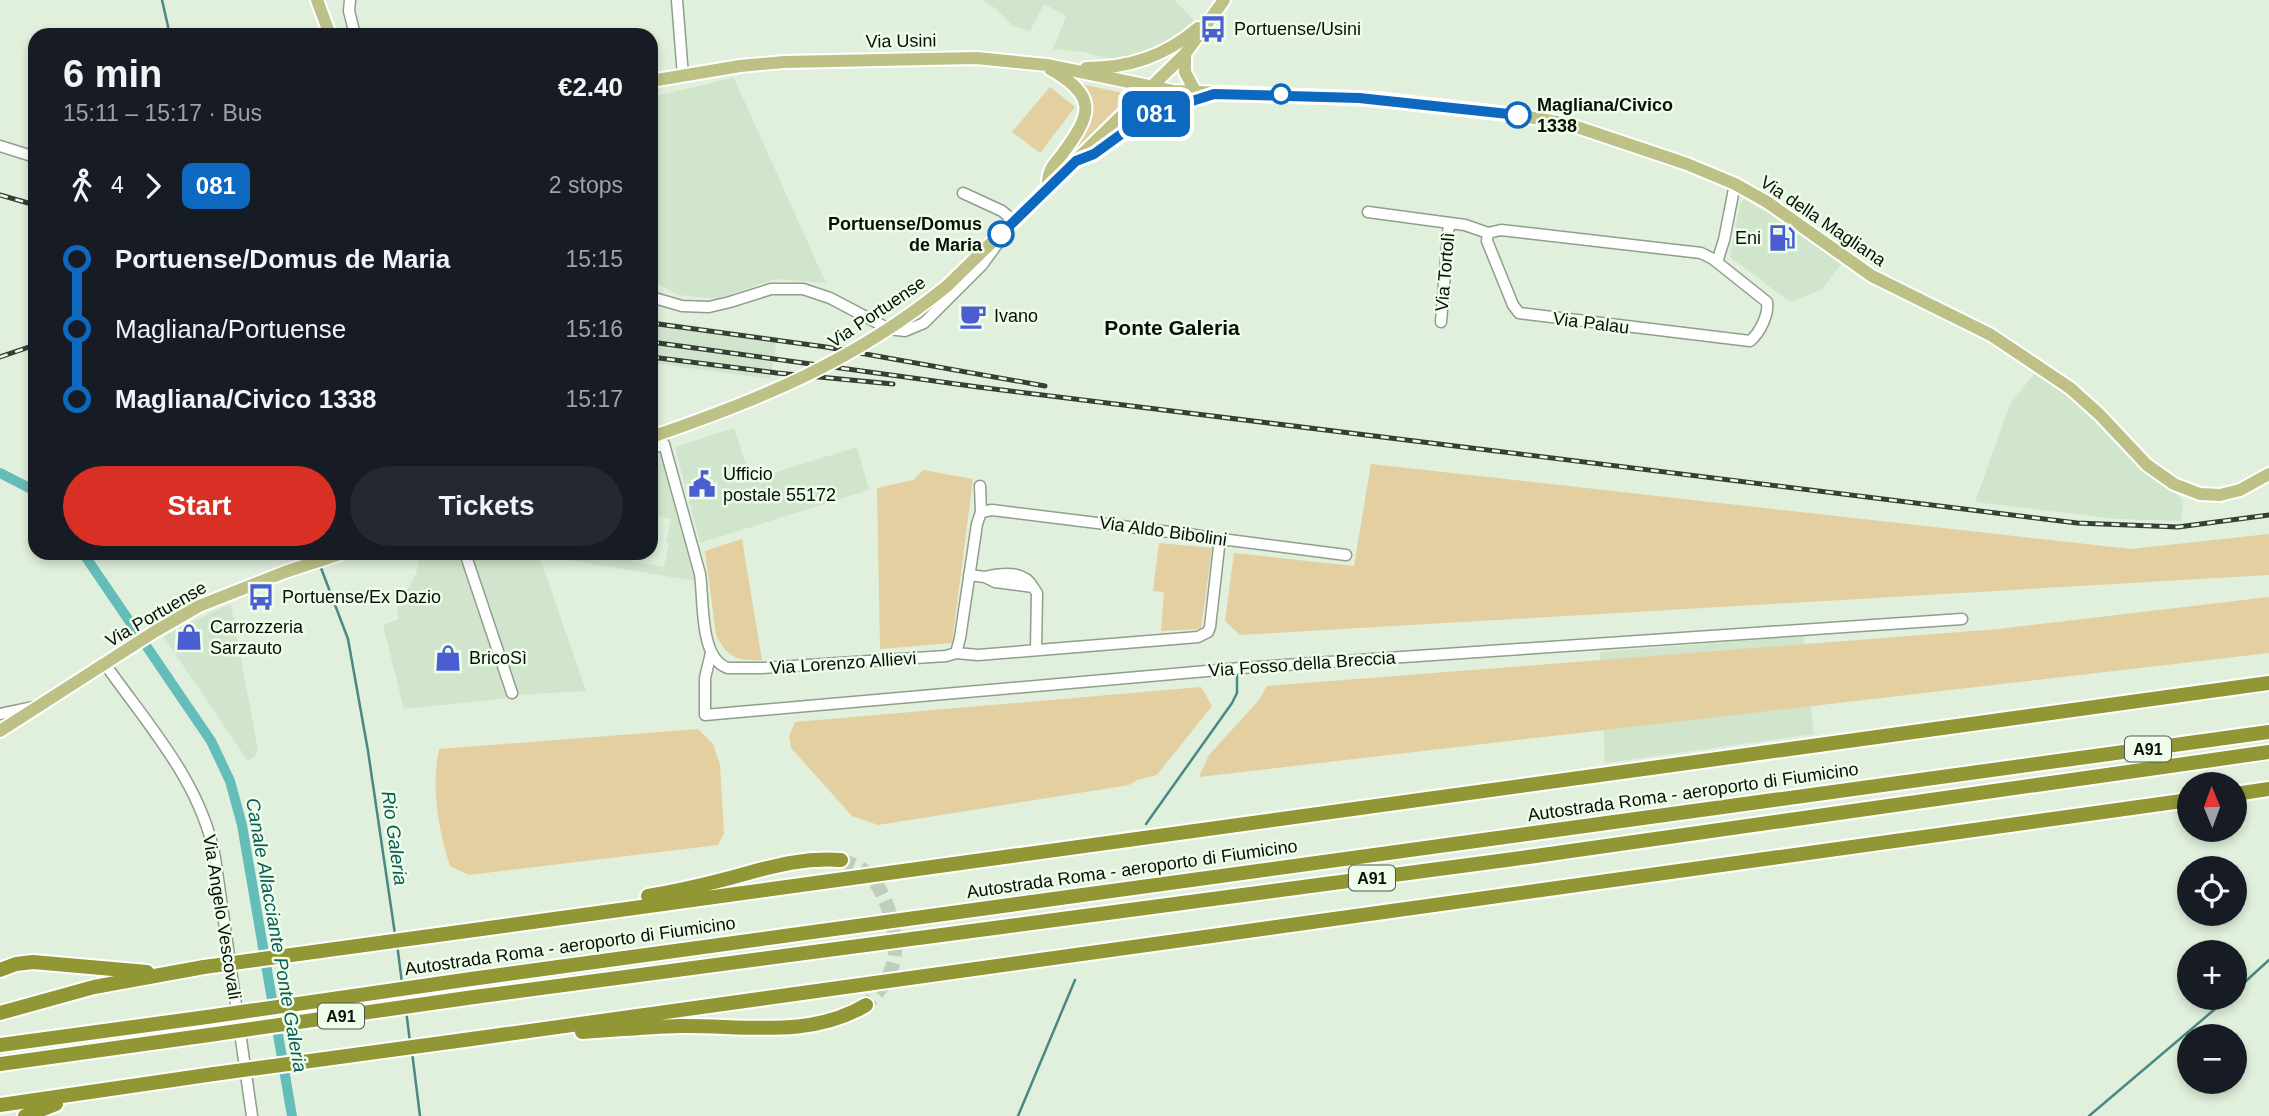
<!DOCTYPE html>
<meta charset="utf-8">
<style>
:root{--surface:#171b24;--page:#242831;--text:#f1f3f6;--muted:#9ea1a6;--accent:#d93025}
body{margin:0;font-family:Arial,sans-serif;background:var(--page);color:var(--text);height:100vh;display:flex;flex-direction:column;font-size:26px;white-space:nowrap}
*{box-sizing:border-box;margin:0}
p{font-size:23px;color:var(--muted)}
.icon{flex:none;width:38px;height:38px;fill:none;stroke:currentColor;stroke-width:2;stroke-linecap:round;stroke-linejoin:round}
.map{position:relative;flex:1;overflow:hidden}
.side{position:absolute;left:28px;top:28px;width:630px;height:532px;display:flex;flex-direction:column;background:var(--surface);border-radius:21px;box-shadow:0 4px 10px #0003}
.side>*{flex:none}
.badge{padding:0 14px;border-radius:10px;font-size:24px;line-height:46px}
.needle{width:46px;rotate:359deg}
.buttons{position:absolute;left:2177px;top:772px;display:grid;gap:14px}
.buttons a{display:grid;place-items:center;width:70px;height:70px;border-radius:50%;background:var(--surface);box-shadow:0 4px 10px #0003;font-size:35px}
.map>.badge{position:absolute;translate:-50% -50%;box-shadow:0 0 0 4px #fff}
.legs{display:flex;align-items:center;gap:10px;height:77px;padding:0 35px;font-size:23px}
.legs p{margin-inline-start:auto}
.headline{display:flex;align-items:center;justify-content:space-between;height:119px;padding:0 35px}
h1{font-size:38px;font-weight:600;line-height:52px}
.primary-button{display:flex;gap:14px;margin-top:auto;padding:14px 35px}
.primary-button a{flex:1;height:80px;border-radius:42px;background:var(--accent);color:#fff;font-size:28px;font-weight:600;line-height:80px;text-align:center}
.primary-button a+a{background:var(--page);color:var(--text)}
ul{padding:0 35px;list-style:none}
li{display:flex;align-items:center;gap:24px;height:70px;font-size:26px}
li i{display:grid;place-items:center;width:10px;height:100%;margin:0 9px;background:currentColor}
li i::after{content:'';width:18px;height:18px;margin:-9px;border:5px solid;border-radius:50%;background:var(--surface)}
li p{margin-inline-start:auto}
li:first-child i{background:linear-gradient(#0000 50%,currentColor 0)}
li:last-child i{background:linear-gradient(currentColor 50%,#0000 0)}
.map>svg:first-child{display:block}
</style>
<div class="map">
<svg width="2269" height="1116" viewBox="0 0 2269 1116">
<rect width="100%" height="100%" fill="#e0f0dc"/>
<path fill="#d1e5cc" d="M983,0H1174L1194,20L1177,40L1132,59L1114,60L1084,52L1053,49L1066,16L1044,4L1030,31L1014,27L996,9Z
M733,78H734L826,283L775,279L716,299L678,295L651,280V274L656,268L651,256V97Z
M1745,198L1757,208L1777,215L1842,263L1821,290L1790,302L1730,257L1740,204Z
M651,320L777,337L771,379L651,363Z
M2035,373L2050,381L2183,500L2181,521L2117,519L1975,502L2010,404Z
M734,428L751,480L857,447L869,490L700,543L675,447Z
M660,455L695,581L539,555L586,691L517,695L468,553H632L631,561L664,567L669,543L666,542L671,519L651,514V480H658L654,466L651,467V458Z
M420,553H459L510,698L404,709L383,625L399,619L397,609L416,574Z
M231,605L258,750L255,756L248,761L163,636L223,607Z
M1804,636L1814,734L1605,763L1600,652Z"/>
<path fill="#e4cfa1" d="M1076,83L1128,94L1129,96L1074,151L1090,117Z
M1050,87L1075,107L1040,153L1012,132Z
M1371,464L2131,549L2269,534V575L1240,635L1225,621L1234,553L1354,566Z
M923,470L973,479L952,643L880,649L877,488L913,480Z
M742,539L762,660C737,661 728,658 716,635L705,551Z
M1159,543L1212,548L1201,629L1161,631L1164,592L1153,591Z
M2269,597V653L1199,777L1209,755L1259,700L1267,686L1998,629Z
M1201,687L1212,706L1157,775L1137,780L1129,785L878,825L852,816L791,748L789,736L795,722Z
M698,729L713,744L720,765L724,833L718,845L469,875L450,866C438,829 431,787 439,749Z"/>
<g fill="none" stroke-linecap="round" stroke-linejoin="round">
<path stroke="#498885" stroke-width="2.5" d="M162,0L170,35
M321,568L348,639L368,751L395,934
M1146,824L1232,703L1237,693V663
M397,944L402,983
M2235,991L2269,960
M406,1010L410,1042
M412,1052L420,1116
M1018,1116L1075,980
M2089,1116L2228,998"/>
<path stroke="#65bdba" stroke-width="10" d="M0,473L35,491
M83,553L211,741L230,781L242,825L292,1116"/>
<path stroke="#c0cebc" stroke-width="14" stroke-dasharray="14 7" stroke-linecap="butt" d="M841,860C848,863 856,865 862,869C886,885 901,937 893,964C888,981 878,993 866,1005"/>
<defs>
<path id="minor" d="M350,0L349,11L355,35
M677,0L683,76
M0,146L35,157
M1368,212L1465,225L1488,233L1501,230L1701,253L1713,259L1767,302C1769,314 1760,333 1750,341L1519,313L1513,305L1487,241L1488,233
M1717,262L1724,240L1735,184
M651,297L682,306L709,307L730,302L771,289H803L830,298L889,329L905,331L924,323L982,265L1014,221L1002,211L963,193
M1441,322L1449,223
M651,449L664,444L700,574C704,600 699,659 728,668H761L946,656L956,653L978,655L1198,637L1208,632L1210,627L1219,547L1217,542
M981,512L992,510L1194,535L1213,538L1217,542L1229,540L1346,555
M465,553L512,693
M969,575L985,577L995,582L1033,587C1024,570 1001,573 985,577
M1033,587L1037,593L1036,650
M711,653L705,678V715L1241,668L1962,619
M956,653L960,638L977,524L981,512L980,486
M105,664C147,724 202,783 215,858L252,1116
M0,714L33,707"/>
<path id="major" d="M317,0L330,35
M1185,54V72L1196,93
M1086,68C1130,68 1165,56 1198,28
M651,81L740,66L784,62L976,58L1047,65L1173,91L1378,99L1523,116L1568,124L1687,164L1735,184L1767,202L1872,276L1991,335L2070,388L2099,414L2147,465L2174,484L2200,494L2220,495L2240,490L2269,474
M1087,157L1094,154C1133,126 1157,111 1203,97
M1047,188C1048,183 1048,176 1050,172C1052,165 1059,159 1063,153C1092,114 1098,96 1050,69
M947,286L1185,54L1224,0
M0,731L154,632L199,606L285,572L343,553"/>
<path id="highway" d="M2235,794L2269,789
M648,896C671,892 695,887 718,881C762,870 795,857 841,860
M467,931L2269,683
M0,970L16,964L33,962L147,972
M471,979L2269,732
M474,997L1514,859L2269,752
M0,1013L94,987L204,967
M582,1032C614,1030 647,1027 680,1026C742,1025 810,1039 866,1005
M479,1038L2189,800
M0,1045L207,1017
M0,1064L209,1035
M0,1105L214,1074
M25,1116L56,1104"/>
</defs>
<use href="#minor" stroke="#909e8c" stroke-width="13"/>
<use href="#major" stroke="#fff" stroke-width="16"/>
<use href="#highway" stroke="#fff" stroke-width="18"/>
<use href="#minor" stroke="#fff" stroke-width="10"/>
<use href="#major" stroke="#bdc185" stroke-width="12"/>
<use href="#highway" stroke="#919734" stroke-width="14"/>
<defs>
<path id="rail" d="M0,195L35,205
M651,323L826,347L1045,386
M651,342L978,387L2077,523L2178,527L2269,515
M0,357L35,345
M651,357L777,373L893,384"/>
</defs>
<use href="#rail" stroke="#373e35" stroke-width="5"/>
<use href="#rail" stroke="#eefdea" stroke-width="2.5" stroke-dasharray="8" stroke-linecap="butt"/>
<defs>
<path id="major-bridge" d="M651,437C762,399 855,361 947,286"/>
<path id="highway-bridge" d="M204,967L467,931
M207,1017L471,979
M209,1035L474,997
M214,1074L479,1038"/>
</defs>
<use href="#major-bridge" stroke="#fff" stroke-width="16" stroke-linecap="butt"/>
<use href="#highway-bridge" stroke="#fff" stroke-width="18" stroke-linecap="butt"/>
<use href="#major-bridge" stroke="#bdc185" stroke-width="12"/>
<use href="#highway-bridge" stroke="#919734" stroke-width="14"/>
</g>
<g fill="none" stroke-linecap="round" stroke-linejoin="round">
<defs>
<path id="line-1" d="M1001,234L1076,161L1094,154L1138,122L1161,111L1214,94L1359,98L1518,115"/>
</defs>
<use href="#line-1" stroke="#fff" stroke-width="16"/>
<use href="#line-1" stroke="#0c69bf" stroke-width="10"/>
</g>
<defs>
<symbol id="bus-bare" viewBox="-9 -9 18 18"><path d="M-5-6H5V4H4V6H2V4H-2V6H-4V4H-5ZM-3.5-4V0h7V-4ZM-3.5 1.2v1.5H-2V1.2ZM2 1.2v1.5H3.5V1.2Z" fill="#4a5dd1" stroke="#eefdea" stroke-width="2.5" paint-order="stroke"/></symbol>
<symbol id="fuel-bare" viewBox="-9 -9 18 18"><path d="M-5.5-6h7V0h2V4h1.3V-2.5L3-4.5l.8-.8L6-3V5H2.5V1h-1V6h-7ZM-4.2-4.7v3.2H.2V-4.7Z" fill="#4a5dd1" stroke="#eefdea" stroke-width="2.5" paint-order="stroke"/></symbol>
<symbol id="cafe-bare" viewBox="-9 -9 18 18"><path d="M-5.5-4.5H6V0H3Q3 3.5 0 3.5H-2.5Q-5.5 3.5-5.5 0ZM3-3.2v2h1.7v-2ZM-6 4.5H4V6H-6Z" fill="#4a5dd1" stroke="#eefdea" stroke-width="2.5" paint-order="stroke"/></symbol>
<symbol id="civic-bare" viewBox="-9 -9 18 18"><path d="M-.6-6.5H3V-4.5H.6V-3L4-1V1h2V6H-6V1h2V-1L-.6-3ZM-1.2 2.5V6h2.4V2.5Z" fill="#4a5dd1" stroke="#eefdea" stroke-width="2.5" paint-order="stroke"/></symbol>
<symbol id="shop-bare" viewBox="-9 -9 18 18"><path d="M-5-2.5h2.3a2.7 3.5 0 0 1 5.4 0H5L5.5 6h-11ZM-1.5-2.5h3a1.5 2.3 0 0 0-3 0Z" fill="#4a5dd1" stroke="#eefdea" stroke-width="2.5" paint-order="stroke"/></symbol>
</defs>
<g fill-rule="evenodd">
<use href="#bus-bare" x="1194" y="10" width="38" height="38"/>
<use href="#fuel-bare" x="1763" y="219" width="38" height="38"/>
<use href="#cafe-bare" x="954" y="297" width="38" height="38"/>
<use href="#civic-bare" x="683" y="465" width="38" height="38"/>
<use href="#bus-bare" x="242" y="578" width="38" height="38"/>
<use href="#shop-bare" x="170" y="618" width="38" height="38"/>
<use href="#shop-bare" x="429" y="639" width="38" height="38"/>
</g>
<g fill="#fff" stroke="#0c69bf" stroke-width="3.5">
<circle cx="1281" cy="94" r="9"/>
<circle cx="1518" cy="115" r="12"/>
<circle cx="1001" cy="234" r="12"/>
</g>
<g text-anchor="middle" stroke-width="5" stroke-linejoin="round" paint-order="stroke">
<g fill="#eefdea" stroke="#4e564c" stroke-width="2">
<rect x="2125" y="736.5" width="46" height="25" rx="5"/>
<rect x="1349" y="865.5" width="46" height="25" rx="5"/>
<rect x="318" y="1003.5" width="46" height="25" rx="5"/>
</g>
<g font-size="16" font-weight="bold" fill="#090e08">
<text x="2148" y="755">A91</text>
<text x="1372" y="884">A91</text>
<text x="341" y="1022">A91</text>
</g>
<g font-size="18" fill="#090e08" stroke="#eefdea" text-anchor="start">
<text x="1234" y="35">Portuense/Usini</text>
<text x="1761" y="244" text-anchor="end">Eni</text>
<text x="994" y="322">Ivano</text>
<text x="723" y="480">Ufficio<tspan x="723" dy="21">postale 55172</tspan></text>
<text x="282" y="603">Portuense/Ex Dazio</text>
<text x="210" y="633">Carrozzeria<tspan x="210" dy="21">Sarzauto</tspan></text>
<text x="469" y="664">BricoSì</text>
</g>
<g font-size="18" fill="#090e08" stroke="#eefdea">
<text transform="translate(901 41) rotate(-1)" y="6">Via Usini</text>
<text transform="translate(1823 221) rotate(34)" y="6">Via della Magliana</text>
<text transform="translate(1445 272) rotate(-85)" y="6">Via Tortolì</text>
<text transform="translate(877 312) rotate(-34)" y="6">Via Portuense</text>
<text transform="translate(1591 323) rotate(7)" y="6">Via Palau</text>
<text transform="translate(1163 531) rotate(8)" y="6">Via Aldo Bibolini</text>
<text transform="translate(156 614) rotate(-30)" y="6">Via Portuense</text>
<text transform="translate(843 663) rotate(-4)" y="6">Via Lorenzo Allievi</text>
<text transform="translate(1302 664) rotate(-4)" y="6">Via Fosso della Breccia</text>
<text transform="translate(1693 792) rotate(-8)" y="6">Autostrada Roma - aeroporto di Fiumicino</text>
<text transform="translate(1132 869) rotate(-8)" y="6">Autostrada Roma - aeroporto di Fiumicino</text>
<text transform="translate(222 917) rotate(81)" y="6">Via Angelo Vescovali</text>
<text transform="translate(570 946) rotate(-8)" y="6">Autostrada Roma - aeroporto di Fiumicino</text>
</g>
<g font-size="18" font-weight="bold" fill="#090e08" stroke="#eefdea" text-anchor="start">
<text x="1537" y="111">Magliana/Civico<tspan x="1537" dy="21">1338</tspan></text>
<text x="982" y="230" text-anchor="end">Portuense/Domus<tspan x="982" dy="21">de Maria</tspan></text>
</g>
<g font-size="19" font-style="italic" fill="#0c5b59" stroke="#eefdea">
<text transform="translate(395 838) rotate(82)" y="7">Rio Galeria</text>
<text transform="translate(277 935) rotate(80)" y="7">Canale Allacciante Ponte Galeria</text>
</g>
<g font-size="21" font-weight="bold" fill="#090e08" stroke="#eefdea">
<text x="1172" y="335">Ponte Galeria</text>
</g>
</g>
</svg>
<div class="buttons">
<a><svg class="needle" viewBox="-14 -14 28 28"><path d="M0-13l5 13h-10z" fill="#e53935"/><path d="M0 13l5-13h-10z" fill="#9ea1a6"/></svg></a>
<a><svg class="icon" aria-label="locate" viewBox="0 0 24 24"><circle cx="12" cy="12" r="6"/><path d="M12 2v4M12 18v4M2 12h4M18 12h4"/></svg></a>
<a>+</a>
<a>−</a>
</div>
<b class="badge" style="left:1156px;top:114px;background:#0c69bf;color:#fff">081</b>
<section class="side">
<div class="headline"><div><h1>6 min</h1><p>15:11 – 15:17 · Bus</p></div><b>€2.40</b></div>
<div class="legs"><svg class="icon" aria-label="walk" viewBox="0 0 24 24"><circle cx="13" cy="4" r="2"/><path d="M13 8l-2 6 4 7M11 14l-3 7M7 12l3-4h3l4 4"/></svg>4<svg class="icon" aria-label="forward" viewBox="0 0 24 24"><path d="M9 5l7 7-7 7"/></svg><b class="badge" style="background:#0c69bf;color:#fff">081</b><p>2 stops</p></div>
<ul>
<li><i style="color:#0c69bf"></i><b>Portuense/Domus de Maria</b><p>15:15</p></li>
<li><i style="color:#0c69bf"></i><span>Magliana/Portuense</span><p>15:16</p></li>
<li><i style="color:#0c69bf"></i><b>Magliana/Civico 1338</b><p>15:17</p></li>
</ul>
<div class="primary-button"><a>Start</a><a>Tickets</a></div>
</section>
</div>
